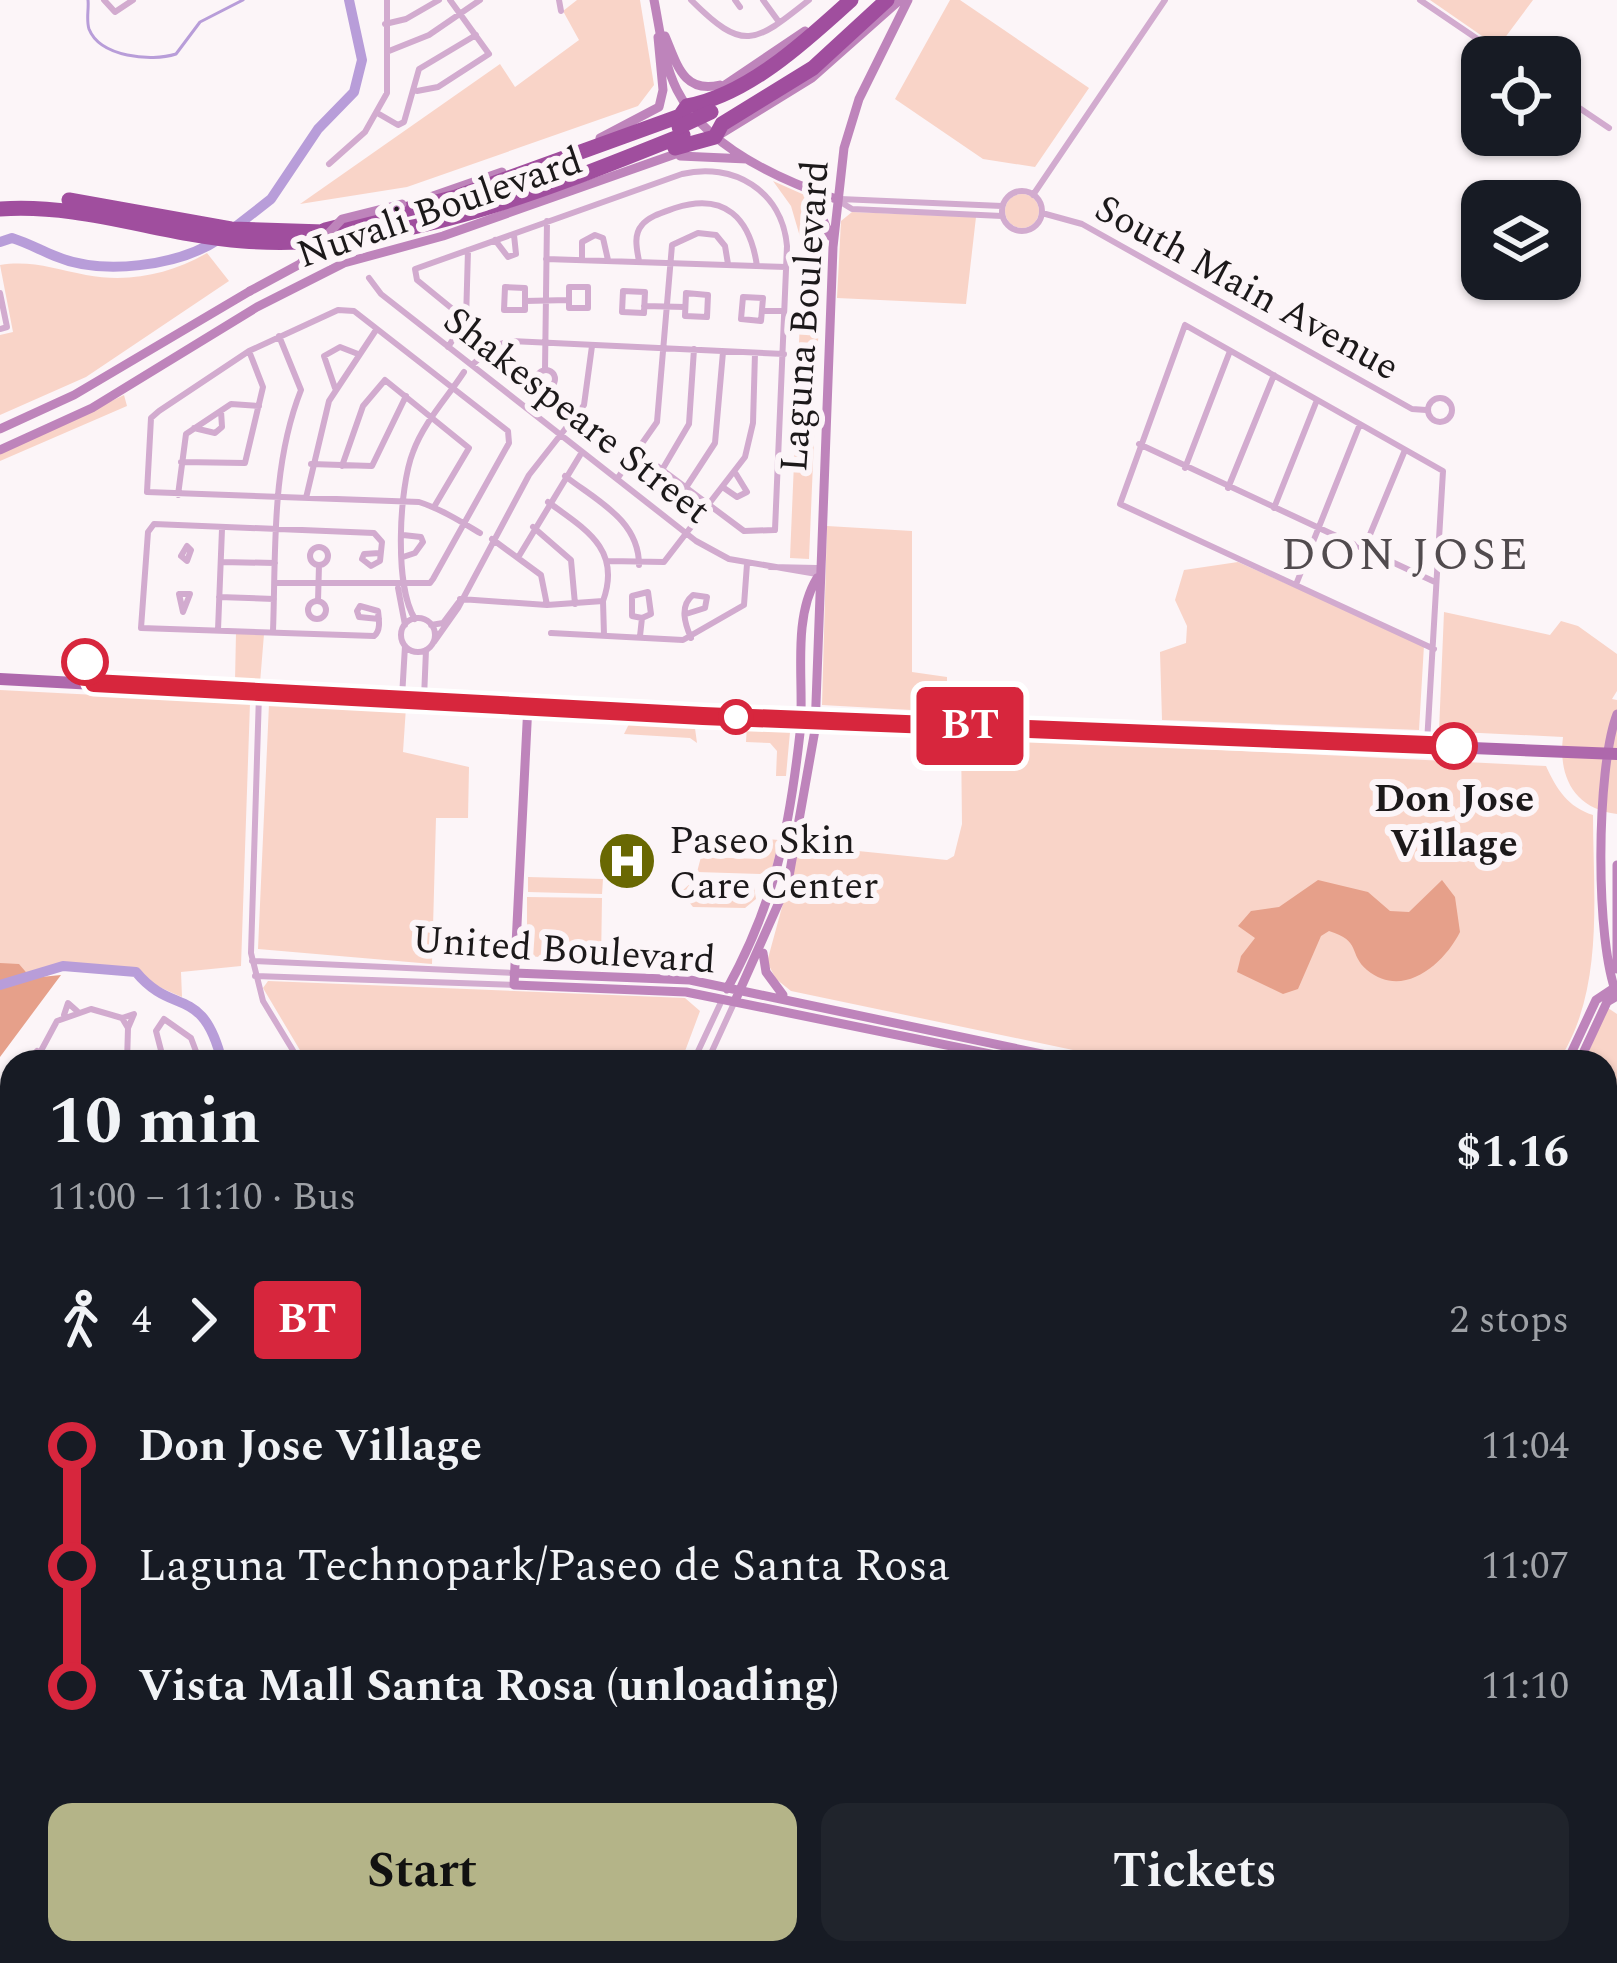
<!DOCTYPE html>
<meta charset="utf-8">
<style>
:root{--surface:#171b24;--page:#20242c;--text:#f1f3f6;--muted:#9ea1a6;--accent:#b4b488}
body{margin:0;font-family:Spectral,serif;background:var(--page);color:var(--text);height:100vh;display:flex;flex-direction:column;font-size:45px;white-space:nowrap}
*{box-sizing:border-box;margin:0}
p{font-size:39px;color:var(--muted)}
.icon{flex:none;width:66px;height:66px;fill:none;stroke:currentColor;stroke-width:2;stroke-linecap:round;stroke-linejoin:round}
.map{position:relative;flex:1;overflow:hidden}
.drawer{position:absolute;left:0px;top:1050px;width:1617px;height:915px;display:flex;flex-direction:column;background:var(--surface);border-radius:36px 36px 0 0;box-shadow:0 3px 9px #0004}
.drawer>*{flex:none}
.badge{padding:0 24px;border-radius:9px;font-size:42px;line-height:78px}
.controls{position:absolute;left:1461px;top:36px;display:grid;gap:24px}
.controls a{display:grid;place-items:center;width:120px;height:120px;border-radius:24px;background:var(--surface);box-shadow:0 3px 9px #0004;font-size:60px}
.map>.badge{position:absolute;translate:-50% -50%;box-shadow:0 0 0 6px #fff}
.legs{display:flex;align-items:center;gap:18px;height:132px;padding:0 48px;font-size:39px}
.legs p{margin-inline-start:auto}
.headline{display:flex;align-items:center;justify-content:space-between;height:204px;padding:0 48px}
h1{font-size:66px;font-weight:700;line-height:90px}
.action{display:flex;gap:24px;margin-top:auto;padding:24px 48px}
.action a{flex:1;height:138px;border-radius:24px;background:var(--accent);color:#111;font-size:48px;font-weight:700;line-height:138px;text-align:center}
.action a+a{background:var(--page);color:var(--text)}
ul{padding:0 48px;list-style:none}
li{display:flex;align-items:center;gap:42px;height:120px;font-size:45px}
li i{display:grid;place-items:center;width:18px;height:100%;margin:0 15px;background:currentColor}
li i::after{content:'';width:30px;height:30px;margin:-15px;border:9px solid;border-radius:50%;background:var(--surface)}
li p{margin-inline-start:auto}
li:first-child i{background:linear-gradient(#0000 50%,currentColor 0)}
li:last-child i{background:linear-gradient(currentColor 50%,#0000 0)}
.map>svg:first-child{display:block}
</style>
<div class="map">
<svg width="1617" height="1963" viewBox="0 0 1617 1963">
<rect width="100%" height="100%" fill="#fcf5f8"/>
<path fill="#f9d4c8" d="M577,0H640L654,85L638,106L407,187L300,204L500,64L515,87L579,40L563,11Z
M950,0H960L1089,88L1035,167L983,159L895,99Z
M1430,0H1533L1498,47Z
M773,181L809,197L823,222L809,559L790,558L803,247L791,206Z
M1005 211a17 17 0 1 1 34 0a17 17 0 1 1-34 0Z
M852,212L976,217L966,304L837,298L841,221Z
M207,253L229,281L86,377L0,415V335L13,332L0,265C31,260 55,269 86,275C130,283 170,274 207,253Z
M124,395L127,406L0,461V454Z
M827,526L912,531V672L947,677V712L822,705Z
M1238,562L1424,645L1419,730L1162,720L1160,652L1186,643L1187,626L1175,600L1184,570Z
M1444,612L1550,635L1561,621L1578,626L1617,654V691L1612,699L1617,700V814C1574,809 1558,776 1563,737L1439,731Z
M236,633L264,634L260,683L235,681Z
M0,690L250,703L241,966L181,972L182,997C124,972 95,953 31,979L0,963Z
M269,704L406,707L403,752L469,767L468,818H436L432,964L258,949Z
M632,718L694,721L697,743L690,738L624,734Z
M747,724L790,732L786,776H776L777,751L770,743L746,742Z
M961,737L1546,766C1557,790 1568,807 1593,815C1593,896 1605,991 1558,1062H1130L791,991L776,979L767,962L799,845L947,860L954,856L962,824Z
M766,839L779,840L772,868L760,874L697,872L701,857L761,859Z
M528,877L603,879L602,894L528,892Z
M694,880L754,887L756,899L745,908L693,907L681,892Z
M527,897L602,898L601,962L527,956Z
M268,981L685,998L700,1011L681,1062H307L263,988Z
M1608,1008L1617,1014V1165L1605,1158V1062H1584Z
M1605,1191L1617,1199V1424L1605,1415Z"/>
<path fill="#e6a08a" d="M1318,880L1368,892L1390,911L1409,912L1442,880L1455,897L1460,932C1444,964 1403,1000 1367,970C1348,954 1362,941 1329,931L1321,936L1298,989L1283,994L1237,972L1241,956L1255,938L1238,926L1251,911L1279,907Z
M0,963L19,964L31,978L61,975L0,1057Z
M892,1953H1309L1320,1963H890Z"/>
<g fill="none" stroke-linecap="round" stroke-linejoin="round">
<path stroke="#b89dd9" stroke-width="3" d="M88,0C89,9 86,20 89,29C100,57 151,62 176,54L200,22L243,0"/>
<path stroke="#b89dd9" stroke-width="10" d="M234,228L271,199L318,129L354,92L362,60L349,0
M0,242L12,238C28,243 40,250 55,256C102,276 179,266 219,239
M0,985L63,966L136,972C173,1017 203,984 222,1062
M1605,1905H1617"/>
<path stroke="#d2abcf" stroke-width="6" d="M104,0L115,12L133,0
M559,0L561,11
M691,0C743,52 754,44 809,0
M735,0L740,7
M763,0L779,22
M1420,0L1504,57
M385,24L406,19L439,0
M389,51L429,35L480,0
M417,91L438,87L489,54L450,0
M1560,95L1609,128
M379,114L398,125L404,122L419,69L476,35
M329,164L365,132L387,93V0
M1002 211a20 20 0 1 1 40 0a20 20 0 1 1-40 0Z
M1033,195L1165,0
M840,199L1002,206
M839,201L852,209L1002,216
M1042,213L1082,224L1412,409L1426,410
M495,240L508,257L516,254L514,235
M582,258V242L595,235L603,238L608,260
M546,259L786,267
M639,261C637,250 633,235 642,225C649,216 664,212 675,208C725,192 750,218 757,266
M369,278L381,294L696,541L729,559L817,574
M505,287L525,288V310H504Z
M569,287H588V308H569Z
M623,291L645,292L644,313L622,312Z
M0,293L7,327L0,329
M686,293L708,295L707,317L685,316Z
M743,297L763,298L761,321L741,319Z
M525,301L569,300
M644,306L685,307
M762,311H784
M466,320L417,280L415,269L682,174C733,162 782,190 787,246L775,530L744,531L637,451
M448,347L466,320L468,250
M472,365L493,346L511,341L784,354
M545,370L547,221
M537 379a9 9 0 1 1 18 0a9 9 0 1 1-18 0Z
M335,388L324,356L340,347L358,354
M1428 410a12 12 0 1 1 24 0a12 12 0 1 1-24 0Z
M194,428L215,433L222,427L221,411
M1139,444L1435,582
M181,462L245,463L263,387L249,351
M311,464L372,466L406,396
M342,466L363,406L385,380L469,448L434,507
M1185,468L1230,351
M662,470L689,424L694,349
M565,476C597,501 639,520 639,565
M617,479L657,422L672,245L698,233L716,235L725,246L728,264
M724,488L737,497L747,492L736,474
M1228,488L1274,375
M685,489L715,443L723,352
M178,495L186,434L231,404L259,406
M306,498L329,401L376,330
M1274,508L1317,400
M533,527L571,560L575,604
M492,539L541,575L547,605
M187,546L191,550L187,561L181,556Z
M310 556a9 9 0 1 1 18 0a9 9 0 1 1-18 0Z
M1364,549L1405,450
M519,556L582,452
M403,557L415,553L423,542L421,537L403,535
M608,561L664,562L745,457L753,423L755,353
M221,562L275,563
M770,567L817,568
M1297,582L1360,424
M275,583H430L433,579L509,443L508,431L354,311L338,310L249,351L159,411L151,418L147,492L419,502C441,509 460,521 480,533
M398,588L405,625
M179,594H190L183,612Z
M219,597L274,599
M460,599L547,605L603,601C622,549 585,529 548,502
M318,601L319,565
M603,601L604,635
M308 610a9 9 0 1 1 18 0a9 9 0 1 1-18 0Z
M686,614L705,608L707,597L693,595C679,606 685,624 691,638
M401 635a17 17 0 1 1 34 0a17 17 0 1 1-34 0Z
M379,619L359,617L357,611L360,606L378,611C379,619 381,631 374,636L141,628L148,532L154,524L374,533L382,542L380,561L371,566L362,559L364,554L380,553
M415,619C394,587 399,487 413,452C424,422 447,398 464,372
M431,625L443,623L458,603
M218,630L222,529
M273,631C276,550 271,466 301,390L279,336
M551,633L683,640L744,605L747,564
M640,636L642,618L651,614L648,592L632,596V616L642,618
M434,642L458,608L529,475L584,405L592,346
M259,694L251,953L263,1001L300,1062
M402,697L405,646
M424,698L426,650
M1427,743L1443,471L1185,325L1120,504L1434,649
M252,961L514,973
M255,976L514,985
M64,1015L68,1003L77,1011
M122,1018L134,1014L128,1028
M26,1062L37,1051
M35,1062L57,1021L91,1009L122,1018L128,1028L127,1062
M74,1062H102
M164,1062L156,1031L164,1019L191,1038L200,1062
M693,1062L722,1000
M707,1062L735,1001
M0,1233L12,1251
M0,1245L12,1234
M0,1343L12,1357
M0,1396L12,1406
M1605,1435L1617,1443
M1605,1478L1617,1465
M0,1481L12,1457
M0,1486L12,1496
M0,1539L12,1524
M1605,1561L1617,1536
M0,1563L12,1572
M1605,1564L1617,1571
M1605,1602L1617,1582
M0,1610L12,1619
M1605,1655L1617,1663
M0,1657L12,1666
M0,1699L12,1709
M1605,1720L1617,1702
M0,1743L12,1753
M0,1788L12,1798
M1605,1828L1617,1832
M0,1853L12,1838
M0,1874L12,1883
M0,1920L12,1930
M1605,1932H1617
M40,1953L53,1963
M99,1953L111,1963
M151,1953L164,1958L171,1953
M240,1953L246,1963
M633,1953L650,1963
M651,1953L668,1963
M1314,1953L1326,1963
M1327,1953L1339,1963
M1462,1953L1475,1963
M0,1961L3,1963
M270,1963L274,1953
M317,1963L320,1953
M363,1963L365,1953
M1368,1963L1376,1953
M1440,1963L1450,1953
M1483,1963L1492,1953
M1524,1963L1534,1953
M1564,1963L1573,1953
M1610,1963L1617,1956"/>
<path stroke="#d2abcf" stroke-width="8" d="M0,1098L12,1121
M0,1115L12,1138
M401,1963L403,1953
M411,1963L414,1953"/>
<path stroke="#be84bb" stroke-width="9" d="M654,0C660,30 663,62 677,90C705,146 780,180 836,199
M665,36C677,64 683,94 720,85
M719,89L805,31
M716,137L812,78L900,0
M600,138L659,107L663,90L658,37
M680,156L747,159
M811,191L830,236
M433,196L502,172
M0,429L74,395L250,291
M0,450L92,408L257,307L344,263L443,236L684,151
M528,704L514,985L686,992L1030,1062
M1617,714C1596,769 1595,942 1617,995
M1617,865V969
M763,953L766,972L783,995
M514,973L690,980L1080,1062
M727,989C775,902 789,831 800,733C805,686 791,620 817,578
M735,1001L788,882L815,730L833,247L844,148L859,99L908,0
M1567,1062L1596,1000L1617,986
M1579,1062L1607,1002L1617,996
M1605,1168L1617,1175
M1605,1179L1617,1186"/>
<path stroke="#ae68ac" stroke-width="12" d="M0,679L703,716L1617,754"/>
<path stroke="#a04e9e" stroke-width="15" d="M675,148L715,137L722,124L813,68L887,0
M69,200L231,229L324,232
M0,209C84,203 161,235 243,241C394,253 546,190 683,135
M325,230L456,197L680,116L687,106C748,95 806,41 851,0"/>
<path stroke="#be84bb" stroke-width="9" d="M250,291L300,264L342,219L402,204"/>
<path stroke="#a04e9e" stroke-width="15" d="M679,127L711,112"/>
</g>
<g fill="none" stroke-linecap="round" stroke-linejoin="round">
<defs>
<path id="line-1" d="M85,662L94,683L703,716L1454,746"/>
</defs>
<use href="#line-1" stroke="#fff" stroke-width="27"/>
<use href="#line-1" stroke="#d7263d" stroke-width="18"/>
</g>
<defs>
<symbol id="hospital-disc" viewBox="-11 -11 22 22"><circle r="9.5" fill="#696802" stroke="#fcf5f8"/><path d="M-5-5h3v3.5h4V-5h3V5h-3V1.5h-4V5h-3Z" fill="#fff"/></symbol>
</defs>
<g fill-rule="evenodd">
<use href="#hospital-disc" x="594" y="828" width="66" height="66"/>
</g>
<g fill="#fff" stroke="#d7263d" stroke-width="6">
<circle cx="85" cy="662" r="21"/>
<circle cx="736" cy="717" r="15"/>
<circle cx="1454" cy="746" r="21"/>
</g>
<g text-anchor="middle" stroke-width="12" stroke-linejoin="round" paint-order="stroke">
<g font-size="39" fill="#1c191a" stroke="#fcf5f8">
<text transform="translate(439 206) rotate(-19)" y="14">Nuvali Boulevard</text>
<text transform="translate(1248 286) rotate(29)" y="14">South Main Avenue</text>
<text transform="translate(803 316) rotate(-86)" y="14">Laguna Boulevard</text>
<text transform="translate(578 414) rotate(38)" y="14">Shakespeare Street</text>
<text transform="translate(564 948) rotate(4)" y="14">United Boulevard</text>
</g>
<g font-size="39" font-weight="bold" fill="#1c191a" stroke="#fcf5f8">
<text x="1454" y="811">Don Jose<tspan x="1454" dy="45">Village</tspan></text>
</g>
<g font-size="39" fill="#1c191a" stroke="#fcf5f8" text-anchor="start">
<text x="669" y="853">Paseo Skin<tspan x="669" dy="45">Care Center</tspan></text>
</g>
<g font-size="45" letter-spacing="3" fill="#514b4e" stroke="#fcf5f8">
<text x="1406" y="569">DON JOSE</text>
</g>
</g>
</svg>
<div class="controls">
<a><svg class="icon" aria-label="locate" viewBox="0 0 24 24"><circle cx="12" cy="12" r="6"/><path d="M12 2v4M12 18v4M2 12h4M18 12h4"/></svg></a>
<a><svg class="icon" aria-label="layers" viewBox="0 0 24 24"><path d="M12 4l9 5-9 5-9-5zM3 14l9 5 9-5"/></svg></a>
</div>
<b class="badge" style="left:970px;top:726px;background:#d7263d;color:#fff">BT</b>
<section class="drawer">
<div class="headline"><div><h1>10 min</h1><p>11:00 – 11:10 · Bus</p></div><b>$1.16</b></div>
<div class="legs"><svg class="icon" aria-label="walk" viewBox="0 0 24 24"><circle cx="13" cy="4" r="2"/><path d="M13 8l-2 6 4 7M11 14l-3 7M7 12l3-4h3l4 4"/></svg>4<svg class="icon" aria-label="forward" viewBox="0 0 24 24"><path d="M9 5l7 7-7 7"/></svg><b class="badge" style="background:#d7263d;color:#fff">BT</b><p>2 stops</p></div>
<ul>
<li><i style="color:#d7263d"></i><b>Don Jose Village</b><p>11:04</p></li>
<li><i style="color:#d7263d"></i><span>Laguna Technopark/Paseo de Santa Rosa</span><p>11:07</p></li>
<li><i style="color:#d7263d"></i><b>Vista Mall Santa Rosa (unloading)</b><p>11:10</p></li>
</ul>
<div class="action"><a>Start</a><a>Tickets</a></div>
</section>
</div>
